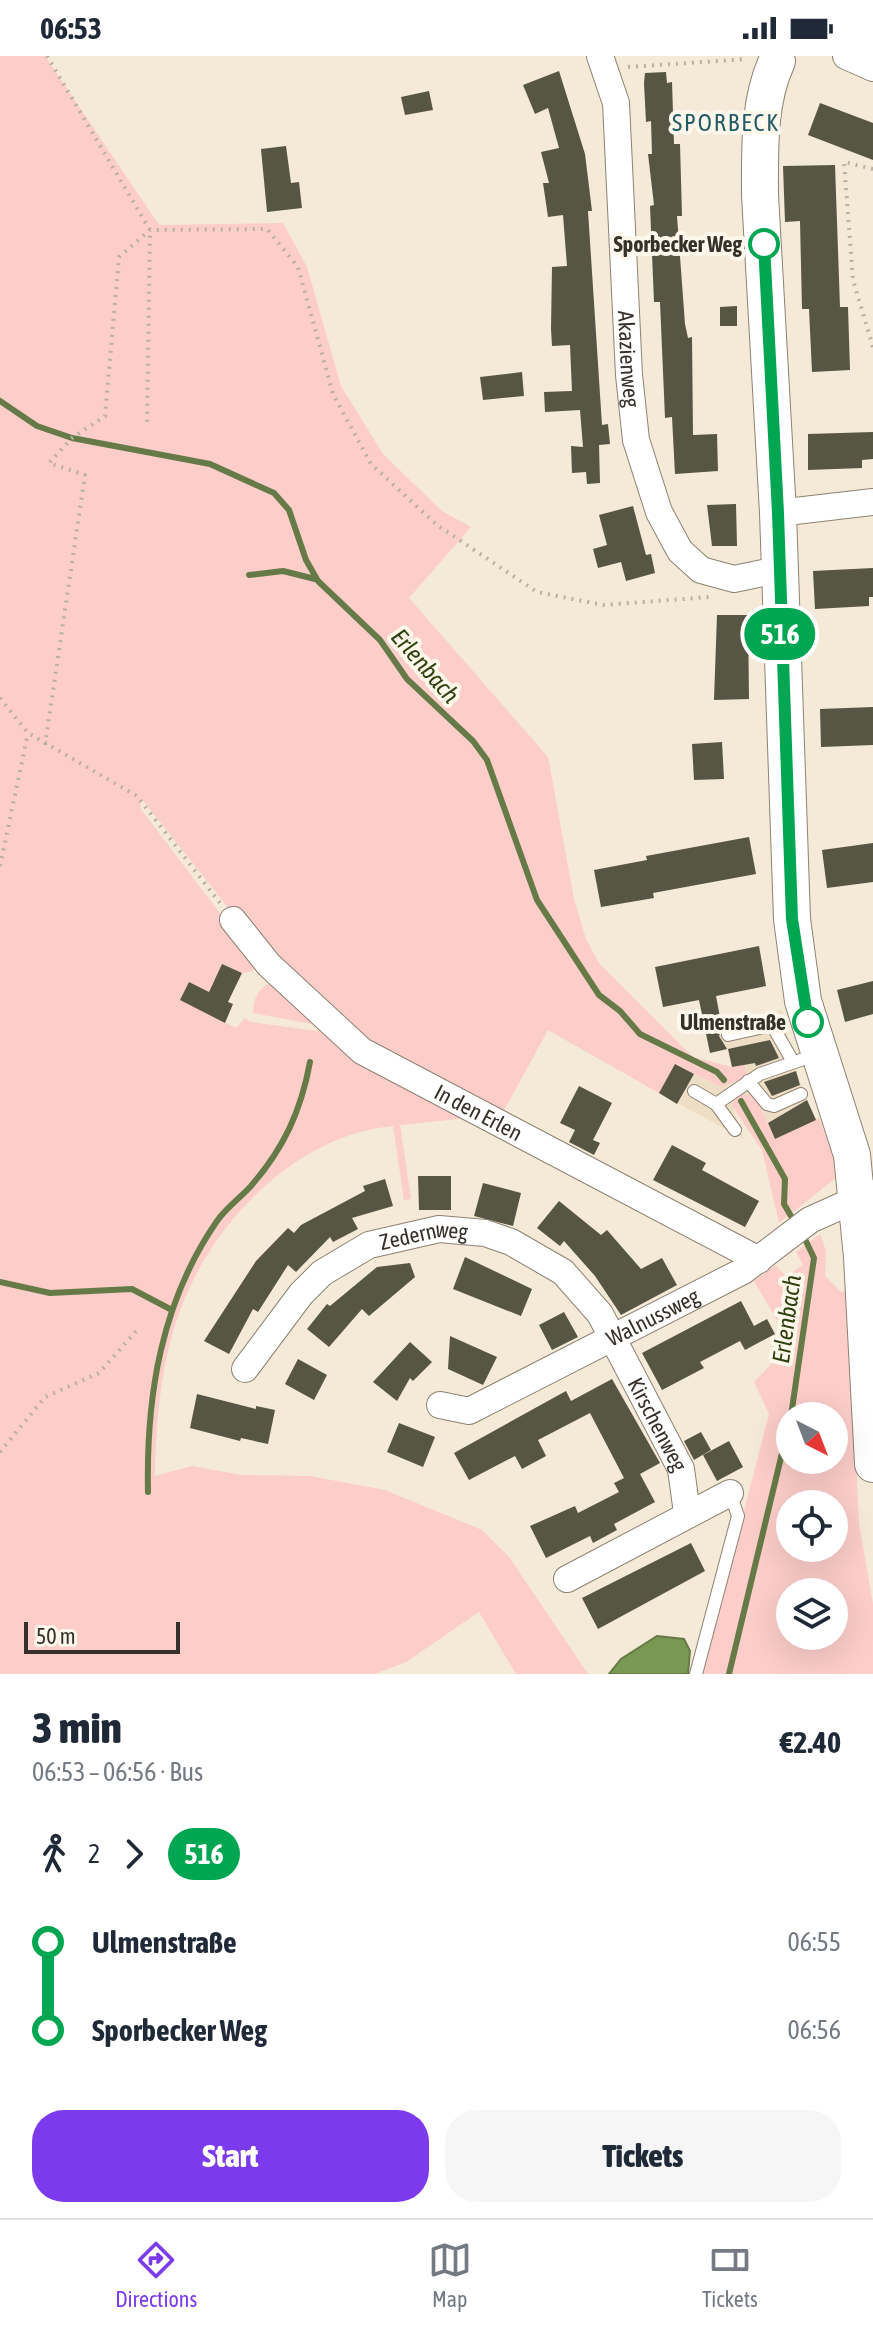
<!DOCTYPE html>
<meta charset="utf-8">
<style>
:root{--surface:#fff;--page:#f6f6f7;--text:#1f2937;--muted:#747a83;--line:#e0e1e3;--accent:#7c3aed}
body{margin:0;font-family:"Asap Condensed",sans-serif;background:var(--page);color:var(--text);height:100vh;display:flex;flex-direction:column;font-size:30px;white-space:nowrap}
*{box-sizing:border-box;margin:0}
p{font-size:26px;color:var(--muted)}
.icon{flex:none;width:44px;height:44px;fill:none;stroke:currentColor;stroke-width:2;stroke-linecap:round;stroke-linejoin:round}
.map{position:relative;height:1618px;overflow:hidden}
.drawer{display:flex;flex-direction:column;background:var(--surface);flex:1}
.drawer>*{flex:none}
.badge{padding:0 16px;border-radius:26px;font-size:28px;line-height:52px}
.needle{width:52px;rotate:138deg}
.buttons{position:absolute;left:776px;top:1346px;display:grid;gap:16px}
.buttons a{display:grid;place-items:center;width:72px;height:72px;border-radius:50%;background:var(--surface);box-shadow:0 8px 32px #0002;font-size:40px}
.scale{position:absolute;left:24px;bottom:20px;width:156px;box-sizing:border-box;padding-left:8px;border:4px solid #353029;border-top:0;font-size:22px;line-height:28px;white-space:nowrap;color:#353029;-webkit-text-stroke:6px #fef7ec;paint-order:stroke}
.map>.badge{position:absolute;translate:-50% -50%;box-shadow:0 0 0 4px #fff}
.legs{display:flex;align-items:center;gap:12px;height:88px;padding:0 32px;font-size:26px}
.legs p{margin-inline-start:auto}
.headline{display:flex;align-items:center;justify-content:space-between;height:136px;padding:0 32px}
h1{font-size:44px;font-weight:800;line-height:60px}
.cta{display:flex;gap:16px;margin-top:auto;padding:16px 32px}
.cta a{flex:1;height:92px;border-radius:32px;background:var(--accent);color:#fff;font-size:32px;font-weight:800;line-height:92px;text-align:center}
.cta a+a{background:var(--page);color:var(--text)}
ul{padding:0 32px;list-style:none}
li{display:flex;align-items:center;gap:28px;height:88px;font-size:30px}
li i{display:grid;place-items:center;width:12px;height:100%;margin:0 10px;background:currentColor}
li i::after{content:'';width:20px;height:20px;margin:-10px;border:6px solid;border-radius:50%;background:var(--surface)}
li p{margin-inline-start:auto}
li:first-child i{background:linear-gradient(#0000 50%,currentColor 0)}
li:last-child i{background:linear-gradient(currentColor 50%,#0000 0)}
.status{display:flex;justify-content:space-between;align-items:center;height:56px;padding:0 40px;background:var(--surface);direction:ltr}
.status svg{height:22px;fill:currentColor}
.dock{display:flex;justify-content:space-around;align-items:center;height:112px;border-top:2px solid var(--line);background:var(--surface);font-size:22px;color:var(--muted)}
.dock a{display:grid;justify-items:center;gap:4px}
.dock .selected{color:var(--accent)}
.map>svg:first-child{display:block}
</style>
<div class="status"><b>06:53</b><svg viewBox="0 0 49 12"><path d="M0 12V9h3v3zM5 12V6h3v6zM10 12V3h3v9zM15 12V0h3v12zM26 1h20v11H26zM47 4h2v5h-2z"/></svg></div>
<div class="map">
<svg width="873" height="1618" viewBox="0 0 873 1618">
<rect width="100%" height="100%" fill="#f5e9d7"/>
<path fill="#efdec6" d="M782,954L794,1011L816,1064L775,1083L762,1054L732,1050L744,1083L659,1037L675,1008L720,1031L732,1011L728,993L710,997L704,970Z"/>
<path fill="#fccdc9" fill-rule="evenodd" d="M0,0H45L159,169L283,167L307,211L341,330L383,398L442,455L471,471L409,542L548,701L574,843L586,883L599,907L693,1001L732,1011L744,1009L748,1021L720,1031L676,1008L659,1037L548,974L501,1060L375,996L250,879L141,742L140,752L254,902L253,915L242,917L222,908L209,936L189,927L201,955L236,972L245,962L251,966L332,977L467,1062L400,1069L411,1143L404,1144L393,1070C297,1079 214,1164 181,1252C161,1306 156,1362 155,1420L192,1410L241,1419L310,1420L385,1434L482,1474L509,1501L588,1618H516L479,1556L406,1606L375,1618H0Z
M274,925L328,971L253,957C253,942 259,931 274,925Z
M743,1038L755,1040L775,1083L819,1062L834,1102L836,1122L779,1167L762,1094L732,1050L734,1043Z
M820,1178L826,1195L825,1220L841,1236L848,1234L859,1468L873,1548V1618H702L769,1358L754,1326L791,1288L754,1225L775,1209L786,1220L803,1209L796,1196ZM790,1360H834V1404H790ZM790,1448H834V1492H790ZM790,1536H834V1580H790Z"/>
<path fill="#799953" stroke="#657a46" stroke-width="2" d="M657,1580L684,1583L690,1595L688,1618H609L621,1603Z"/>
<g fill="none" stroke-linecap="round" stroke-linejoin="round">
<path stroke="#657a46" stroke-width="6" d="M0,345L37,370L72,382L210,408L274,437L289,454L306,504L318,525L380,584L407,623L473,685L487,704L537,844L599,939L620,955L640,978L717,1016L724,1024
M249,519L283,515L315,523
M741,1045L785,1123L784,1148L795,1167
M0,1226L50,1237L132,1233L170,1253
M791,1360L814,1202L803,1179
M148,1436C146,1340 161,1246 217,1165C226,1152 240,1142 251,1130C284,1092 301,1055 310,1006
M729,1618L790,1364"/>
</g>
<path fill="#575544" d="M559,15L585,98L592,155H588L602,369L608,368L610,388L599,389L600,427L587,428L586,416L572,417L571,390L583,391L580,354L545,356L544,336L572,335L570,289L552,290L551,273L552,211L567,210L563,159L548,161L543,127H549L541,96L559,92L548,52L535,58L523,29Z
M666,16L667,27L672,26L674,88H680L682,160H677L685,268L688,282L692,281L693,379L717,378L718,415L675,418L672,361L665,362L660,246H654L650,150L654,149L648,98H652L651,65L646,66L644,27L645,17Z
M429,35L433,54L405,59L401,41Z
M820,47L873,67V104L808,79Z
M286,90L291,127L299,126L302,152L267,156L261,93Z
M835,109L840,251H848L850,314L812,316L809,253H802L800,165L785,166L783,110Z
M737,250V270H720V251Z
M522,316L524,340L483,344L480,321Z
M873,376V403L862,404V412L808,414V378Z
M736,448L737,490H712L707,449Z
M633,450L646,499L651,498L655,517L626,525L621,506L598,512L593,493L607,489L599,459Z
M873,512V541H869V550L815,553L813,515Z
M717,559H748L749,643L714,644Z
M873,651V689L821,691L820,653Z
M722,686L724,723L694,724L692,688Z
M749,781L756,818L653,837L654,842L601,851L594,814L647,804L646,800Z
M873,787V826L827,832L822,794Z
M759,890L766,930L716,940L722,972L719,980L727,993L710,997L699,944L663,951L655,911Z
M222,908L242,917L228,946L233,948L225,967L180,944L189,926L209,936Z
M873,925V958L845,966L837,934Z
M770,984L779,1002L756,1010L755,1007L732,1011L728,993Z
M675,1008L694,1018L677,1048L659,1037Z
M796,1015L800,1029L772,1040L764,1026Z
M579,1030L612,1047L593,1084L600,1087L594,1099L569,1086L575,1074L560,1067Z
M807,1044L816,1064L775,1083L768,1067Z
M672,1089L706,1107L702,1114L759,1145L745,1171L653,1124Z
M418,1120H451V1154H419Z
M385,1123L393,1150L352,1162L358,1173L333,1186L330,1181L296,1216L288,1209L258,1256L253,1253L229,1298L204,1285L256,1205L288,1172L294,1177L301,1169L365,1135L363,1130Z
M483,1127L521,1137L513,1170L474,1160Z
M559,1145L601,1179L607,1174L641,1213L662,1202L677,1229L621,1259L595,1220L564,1185L560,1190L537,1172Z
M465,1201L532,1233L521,1260L453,1233Z
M410,1207L415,1221L369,1260L362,1253L329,1291L307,1273L327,1248L330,1250L377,1211Z
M741,1245L754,1270L767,1263L775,1278L745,1294L740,1285L700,1306L704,1312L662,1334L642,1297Z
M564,1256L578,1281L552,1294L539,1269Z
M450,1280L497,1301L483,1329L448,1313Z
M410,1286L432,1306L413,1325L410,1322L397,1345L373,1326Z
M298,1303L327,1319L314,1344L285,1328Z
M612,1323L660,1407L640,1418L655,1446L614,1468L617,1474L593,1487L590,1480L546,1502L530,1470L575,1450L578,1457L619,1436L614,1427L624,1422L590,1357L538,1384L546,1400L522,1413L515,1400L469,1424L454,1397L566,1335L571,1345Z
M197,1338L256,1353V1350L275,1354L268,1388L241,1382L240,1385L190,1372Z
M399,1367L435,1381L423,1411L387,1396Z
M701,1376L711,1394L694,1404L684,1385Z
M729,1385L743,1411L717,1425L703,1399Z
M691,1487L705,1515L598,1573L582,1542Z"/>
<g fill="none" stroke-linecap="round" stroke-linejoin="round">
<defs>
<path id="lane" d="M728,979L772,969L792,1004
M748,1025L767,1048L774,1050L801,1038
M694,1035L716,1048L735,1074
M716,1048L760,1018L815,999
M696,1618L738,1460L730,1437"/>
<g id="street">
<path id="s1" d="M600,0L616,47L629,319L636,384L659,456L680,495L701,514L734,523L777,514"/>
<path d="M846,0L873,12"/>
<path d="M778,457L873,446"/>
<path id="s2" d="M233,864L269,909L362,995L759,1204"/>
<path id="s3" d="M245,1313L301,1238L322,1217L369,1189L439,1173L485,1177L511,1186L563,1216L600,1258L681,1413L687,1457"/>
<path id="s4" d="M440,1349L469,1355L743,1215L810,1164L870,1137"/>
<path d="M567,1523L730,1437"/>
</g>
<path id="secondary" d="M777,5C758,46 760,94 760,139L778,457L792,863L803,945L852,1099L862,1201L873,1408"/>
</defs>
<use href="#lane" stroke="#8d8272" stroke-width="14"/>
<use href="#street" stroke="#8d8272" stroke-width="28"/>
<use href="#secondary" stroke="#8d8272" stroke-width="38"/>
<path stroke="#b9b0a1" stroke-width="4" stroke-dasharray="2 6" stroke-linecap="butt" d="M47,0L150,174L147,369
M628,11L747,3
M873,113L844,106L853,224L873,291
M0,642L28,677L137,740L220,847
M45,689L85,419L49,407L72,382L105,360L119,201L150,174L267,173L298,211L333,338L371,408L437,469L537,536L603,549L710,541
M0,810L28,677
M0,1396L45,1341L99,1317L138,1273"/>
<use href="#lane" stroke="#fff" stroke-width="12"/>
<use href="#street" stroke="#fff" stroke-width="26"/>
<use href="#secondary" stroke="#fff" stroke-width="36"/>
</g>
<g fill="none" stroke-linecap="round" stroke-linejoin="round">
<defs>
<path id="line-1" d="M764,188L778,457L792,863L808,966"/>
</defs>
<use href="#line-1" stroke="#fff" stroke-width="18"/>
<use href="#line-1" stroke="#00a651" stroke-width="12"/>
</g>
<g fill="#fff" stroke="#00a651" stroke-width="4">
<circle cx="764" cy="188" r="14"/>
<circle cx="808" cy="966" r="14"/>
</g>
<g text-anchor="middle" stroke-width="8" stroke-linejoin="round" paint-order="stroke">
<g font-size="22" font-weight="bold" fill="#353029" stroke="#fef7ec" text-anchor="end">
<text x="742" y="196">Sporbecker Weg</text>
<text x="786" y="974">Ulmenstraße</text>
</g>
<g font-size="22" fill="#353029" stroke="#fef7ec">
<text dy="8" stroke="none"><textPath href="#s1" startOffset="306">Akazienweg</textPath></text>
<text dy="8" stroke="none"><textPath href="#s2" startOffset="316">In den Erlen</textPath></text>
<text dy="8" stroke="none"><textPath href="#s3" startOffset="234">Zedernweg</textPath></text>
<text dy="8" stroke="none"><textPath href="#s4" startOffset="236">Walnussweg</textPath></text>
<text dy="8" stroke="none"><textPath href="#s3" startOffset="564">Kirschenweg</textPath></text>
</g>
<g font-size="24" letter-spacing="2" fill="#235c64" stroke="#fef7ec">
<text x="726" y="75">SPORBECK</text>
</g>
<g font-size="24" font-style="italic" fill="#2b400c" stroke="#fef7ec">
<text transform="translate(425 610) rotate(49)" y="8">Erlenbach</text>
<text transform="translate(787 1263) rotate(-82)" y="8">Erlenbach</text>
</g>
</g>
</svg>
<div class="buttons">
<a><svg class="needle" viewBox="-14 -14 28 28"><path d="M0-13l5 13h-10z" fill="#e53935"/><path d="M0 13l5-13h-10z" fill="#747a83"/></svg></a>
<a><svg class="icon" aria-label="locate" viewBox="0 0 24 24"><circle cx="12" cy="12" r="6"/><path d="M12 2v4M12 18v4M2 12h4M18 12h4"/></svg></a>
<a><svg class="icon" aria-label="layers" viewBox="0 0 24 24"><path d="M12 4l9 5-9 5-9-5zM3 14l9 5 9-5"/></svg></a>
</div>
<div class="scale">50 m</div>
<b class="badge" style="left:780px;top:578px;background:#00a651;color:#fff">516</b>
</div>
<section class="drawer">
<div class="headline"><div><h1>3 min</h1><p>06:53 – 06:56 · Bus</p></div><b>€2.40</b></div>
<div class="legs"><svg class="icon" aria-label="walk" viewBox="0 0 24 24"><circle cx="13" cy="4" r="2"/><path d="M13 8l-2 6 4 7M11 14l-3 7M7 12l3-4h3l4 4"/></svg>2<svg class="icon" aria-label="forward" viewBox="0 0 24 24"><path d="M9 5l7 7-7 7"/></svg><b class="badge" style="background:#00a651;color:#fff">516</b></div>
<ul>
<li><i style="color:#00a651"></i><b>Ulmenstraße</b><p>06:55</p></li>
<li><i style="color:#00a651"></i><b>Sporbecker Weg</b><p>06:56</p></li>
</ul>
<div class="cta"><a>Start</a><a>Tickets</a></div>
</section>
<nav class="dock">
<a class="selected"><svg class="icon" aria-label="directions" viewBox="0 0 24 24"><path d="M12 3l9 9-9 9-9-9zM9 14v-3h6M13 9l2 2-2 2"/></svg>Directions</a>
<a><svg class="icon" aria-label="map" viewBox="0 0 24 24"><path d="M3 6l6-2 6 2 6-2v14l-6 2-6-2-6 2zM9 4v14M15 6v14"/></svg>Map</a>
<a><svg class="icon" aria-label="tickets" viewBox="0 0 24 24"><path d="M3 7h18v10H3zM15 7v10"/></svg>Tickets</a>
</nav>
